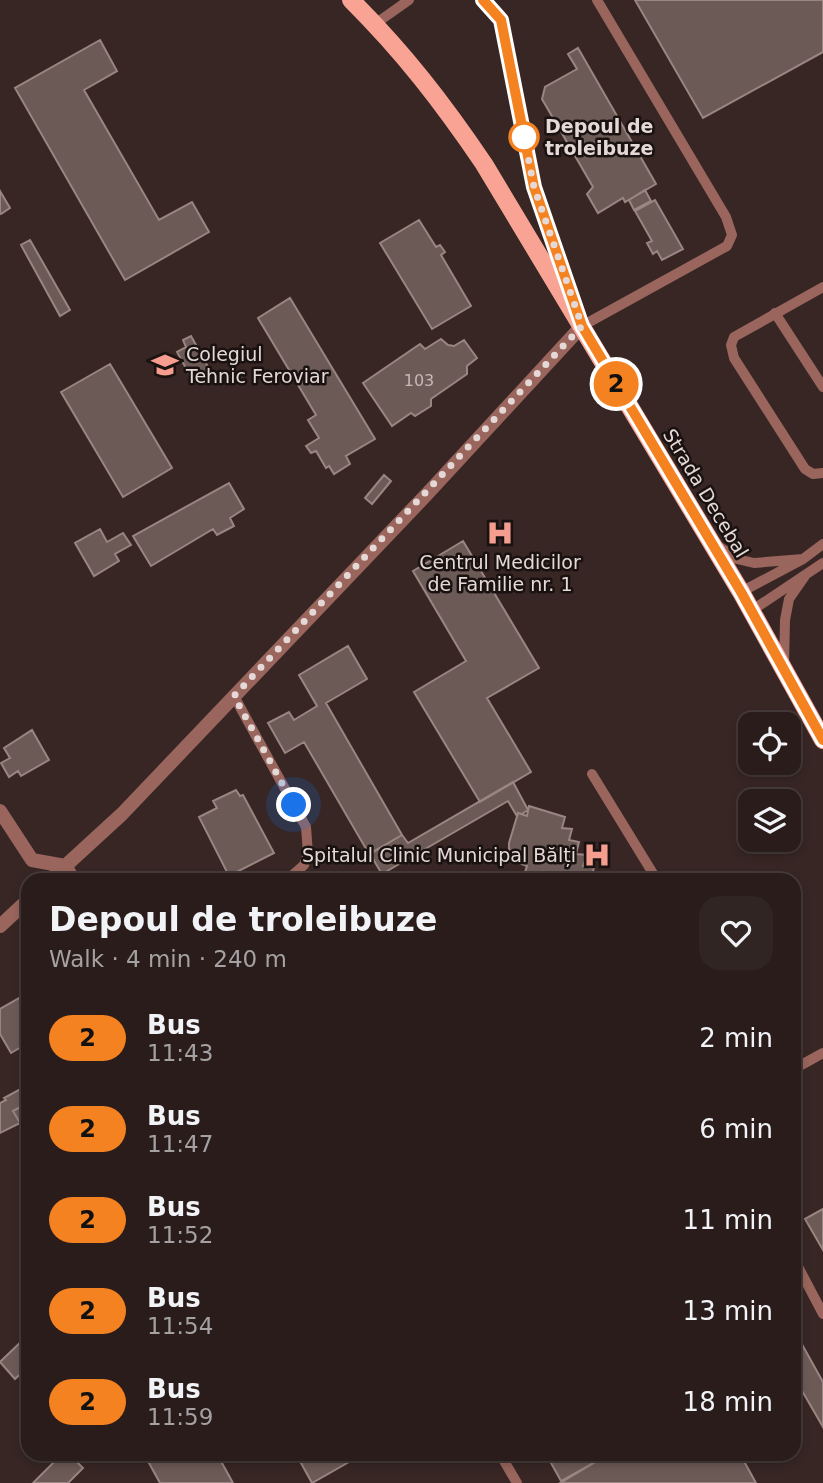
<!DOCTYPE html>
<meta charset="utf-8">
<style>
:root{--surface:#291c1b;--page:#312524;--text:#f1f3f6;--muted:#a5a1a3;--line:#453a3a}
body{margin:0;font-family:"DejaVu Sans",sans-serif;background:var(--page);color:var(--text);height:100vh;display:flex;flex-direction:column;font-size:26px;white-space:nowrap}
*{box-sizing:border-box;margin:0}
p{font-size:23px;color:var(--muted)}
.icon{flex:none;width:38px;height:38px;fill:none;stroke:currentColor;stroke-width:2;stroke-linecap:round;stroke-linejoin:round}
.map{position:relative;flex:1;overflow:hidden}
.sheet{position:absolute;left:21px;top:873px;width:780px;height:588px;display:flex;flex-direction:column;background:var(--surface);border-radius:21px;box-shadow:0 4px 10px #0003,0 0 0 2px var(--line)}
.sheet>*{flex:none}
.badge{padding:0 14px;border-radius:23px;font-size:24px;line-height:46px}
.fabs{position:absolute;left:738px;top:712px;display:grid;gap:14px}
.fabs a{display:grid;place-items:center;width:63px;height:63px;border-radius:14px;background:var(--surface);box-shadow:0 4px 10px #0003,0 0 0 2px var(--line);font-size:35px}
.you{position:absolute;width:35px;height:35px;margin:-18px;border:5px solid #fff;border-radius:50%;background:#1a73e8;box-shadow:0 0 0 10px #1a73e833}
.map>.badge{position:absolute;translate:-50% -50%;box-shadow:0 0 0 4px #fff}
.round{display:grid;place-items:center;flex:none;width:74px;height:74px;border-radius:21px;background:var(--page)}
.overview{display:flex;align-items:center;justify-content:space-between;height:119px;padding:0 28px}
h1{font-size:33px;font-weight:700;line-height:52px}
ul{padding:0;list-style:none}
li{display:flex;align-items:center;gap:21px;height:91px;padding:0 28px}
li div{flex:1}
li b{display:block;font-size:26px}
li em{font-style:normal}
li .badge{min-width:77px;font-weight:700;text-align:center}
.map>svg:first-child{display:block}
</style>
<div class="map">
<svg width="823" height="1483" viewBox="0 0 823 1483">
<rect width="100%" height="100%" fill="#372624"/>
<path fill="#6c5a56" stroke="#998581" stroke-width="2" d="M635,0H823V52L703,118Z
M100,40L117,71L84,90L159,220L192,202L209,232L125,280L15,88Z
M578,48L656,184L625,202L623,198L598,213L587,194L593,187L542,99L545,87L577,69L568,54Z
M645,190L651,201L634,210L629,200Z
M0,191L10,208L1,214L0,213Z
M655,200L683,249L662,260L657,251L653,254L647,243L652,241L635,211Z
M419,220L436,247L440,245L445,252L441,255L471,306L432,329L380,243Z
M30,240L70,310L60,316L21,245Z
M290,298L375,439L346,456L350,464L334,474L329,466L326,468L316,451L311,453L306,446L319,438L308,420L316,415L258,318Z
M191,336L212,374L194,383L177,352L186,347L183,340Z
M441,339L448,345L454,346L464,340L477,358L467,366V374L431,399V406L415,416L411,413L392,426L363,383L420,344L425,349Z
M110,364L172,468L123,497L61,392Z
M384,475L391,481L372,504L365,498Z
M229,483L244,509L230,518L234,526L217,535L213,529L151,566L133,536Z
M100,529L107,542L123,533L131,545L115,554L119,561L94,576L75,543Z
M463,541L539,668L487,698L531,772L480,802L414,692L466,661L413,571Z
M348,646L367,679L326,703L402,835L369,854L304,742L285,753L268,723L289,712L294,720L317,706L299,675Z
M32,730L49,760L21,776L18,771L9,777L1,763L10,758L4,748Z
M513,782L528,810L522,814L518,813L517,816L508,801L382,874L370,854L402,835L408,843Z
M236,790L240,796L243,795L274,853L229,876L199,817L217,808L213,801Z
M529,806L565,817L562,828L572,829L569,840L579,842L576,854L587,855L583,866L594,868L591,877H596L595,880H533L534,878L524,875L527,866L516,862L519,852L509,850V843L518,813L527,816Z
M28,993V1043L11,1053L0,1034V1009Z
M28,1085V1103L13,1111L20,1123L0,1133V1103L6,1100L4,1098Z
M28,1103V1137L13,1111Z
M823,1209V1250L805,1219Z
M794,1330L823,1382V1427L794,1377Z
M28,1335V1367L15,1379L0,1362Z
M62,1454H69L83,1468L68,1483H33Z
M144,1454H217L233,1483H160Z
M296,1454H363L312,1483Z
M546,1454H609L561,1481Z
M609,1454H740L756,1483H560Z"/>
<g fill="none" stroke-linecap="round" stroke-linejoin="round">
<path stroke="#99655c" stroke-width="10" d="M483,0L501,20L534,187L573,301
M375,24L409,0
M823,287L734,337L731,345L734,358L805,469L813,474L823,473
M775,313L823,387
M580,322L582,326L727,246L732,235L726,217L597,0
M718,546L737,559L754,563L803,559
M741,592L803,559L823,544
M751,611L823,563
M784,666L785,620L789,599L805,576
M234,696L306,827L308,854L304,865L287,880
M592,774L657,880
M794,1069L823,1053
M794,1259L823,1314
M500,1454L517,1483"/>
<path stroke="#99655c" stroke-width="14" d="M0,811L32,860L65,866L74,880
M50,880L122,814L427,494L582,326
M0,926L28,900"/>
<path stroke="#f9a395" stroke-width="18" d="M351,0C404,53 442,102 484,164L741,592L823,740"/>
</g>
<g fill="none" stroke-linecap="round" stroke-linejoin="round">
<defs>
<path id="line" d="M483,0L501,20L534,187L582,326L741,592L823,740"/>
</defs>
<use href="#line" stroke="#fff" stroke-width="16"/>
<use href="#line" stroke="#f58220" stroke-width="10"/>
<path stroke="#e5d9d7" stroke-width="7" stroke-dasharray="0 12.6" d="M294,805L234,696L582,326L534,187L524,137"/>
</g>
<defs>
<symbol id="university-bare" viewBox="-9 -9 18 18"><path d="M0-5L7-2L0 1L-7-2ZM-4 1L0 2.5L4 1V4Q0 6-4 4Z" fill="#f59d8e" stroke="#191210" stroke-width="2.5" paint-order="stroke"/></symbol>
<symbol id="hospital-bare" viewBox="-9 -9 18 18"><path d="M-5-5h3v3.5h4V-5h3V5h-3V1.5h-4V5h-3Z" fill="#f59d8e" stroke="#191210" stroke-width="2.5" paint-order="stroke"/></symbol>
</defs>
<g fill-rule="evenodd">
<use href="#university-bare" x="146" y="346" width="38" height="38"/>
<use href="#hospital-bare" x="481" y="514" width="38" height="38"/>
<use href="#hospital-bare" x="578" y="836" width="38" height="38"/>
</g>
<circle fill="#fff" stroke="#f58220" stroke-width="3.5" cx="524" cy="137" r="14"/>
<g text-anchor="middle" stroke-width="5" stroke-linejoin="round" paint-order="stroke">
<g font-size="16" fill="#c7b9b7">
<text x="419" y="386">103</text>
</g>
<g font-size="19" font-weight="bold" fill="#e5d9d7" stroke="#191210" text-anchor="start">
<text x="545" y="133">Depoul de<tspan x="545" dy="22">troleibuze</tspan></text>
</g>
<g font-size="19" fill="#e5d9d7" stroke="#191210" text-anchor="start">
<text x="186" y="361">Colegiul<tspan x="186" dy="22">Tehnic Feroviar</tspan></text>
<text x="500" y="569" text-anchor="middle">Centrul Medicilor<tspan x="500" dy="22">de Familie nr. 1</tspan></text>
<text x="576" y="862" text-anchor="end">Spitalul Clinic Municipal Bălți</text>
</g>
<g font-size="19" fill="#e5d9d7" stroke="#191210">
<text transform="translate(706 493) rotate(59)" y="7">Strada Decebal</text>
</g>
</g>
</svg>
<div class="fabs">
<a><svg class="icon" aria-label="locate" viewBox="0 0 24 24"><circle cx="12" cy="12" r="6"/><path d="M12 2v4M12 18v4M2 12h4M18 12h4"/></svg></a>
<a><svg class="icon" aria-label="layers" viewBox="0 0 24 24"><path d="M12 4l9 5-9 5-9-5zM3 14l9 5 9-5"/></svg></a>
</div>
<div class="you" style="left:294px;top:805px"></div>
<b class="badge" style="left:616px;top:384px;background:#f58220;color:#111">2</b>
<section class="sheet">
<div class="overview"><div><h1>Depoul de troleibuze</h1><p>Walk · 4 min · 240 m</p></div><a class="round"><svg class="icon" aria-label="heart" viewBox="0 0 24 24"><path d="M12 20l-8-8c-3-5 5-10 8-4 3-6 11-1 8 4z"/></svg></a></div>
<ul>
<li><span class="badge" style="background:#f58220;color:#111">2</span><div><b>Bus</b><p>11:43</p></div><em>2 min</em></li>
<li><span class="badge" style="background:#f58220;color:#111">2</span><div><b>Bus</b><p>11:47</p></div><em>6 min</em></li>
<li><span class="badge" style="background:#f58220;color:#111">2</span><div><b>Bus</b><p>11:52</p></div><em>11 min</em></li>
<li><span class="badge" style="background:#f58220;color:#111">2</span><div><b>Bus</b><p>11:54</p></div><em>13 min</em></li>
<li><span class="badge" style="background:#f58220;color:#111">2</span><div><b>Bus</b><p>11:59</p></div><em>18 min</em></li>
</ul>
</section>
</div>
